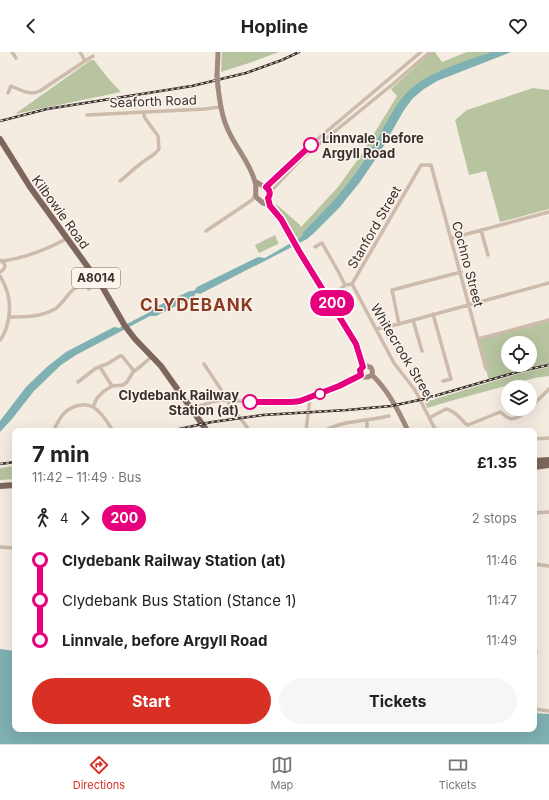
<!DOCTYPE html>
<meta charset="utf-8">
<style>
:root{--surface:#fff;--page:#f6f6f6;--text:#222;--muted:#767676;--line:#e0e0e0;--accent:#d93025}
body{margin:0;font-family:Inter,sans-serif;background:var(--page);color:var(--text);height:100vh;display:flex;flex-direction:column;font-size:15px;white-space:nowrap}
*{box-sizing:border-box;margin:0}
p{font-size:13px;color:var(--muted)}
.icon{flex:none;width:22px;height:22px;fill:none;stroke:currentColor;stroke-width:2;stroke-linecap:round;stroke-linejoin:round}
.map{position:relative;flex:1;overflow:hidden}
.sheet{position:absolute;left:12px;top:376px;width:525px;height:304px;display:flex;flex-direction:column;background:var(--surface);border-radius:8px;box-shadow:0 4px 16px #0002}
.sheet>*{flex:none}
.badge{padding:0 8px;border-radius:13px;font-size:14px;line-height:26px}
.fabs{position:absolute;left:501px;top:284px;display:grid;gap:8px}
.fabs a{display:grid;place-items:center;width:36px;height:36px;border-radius:50%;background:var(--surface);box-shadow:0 4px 16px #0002;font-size:20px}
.map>.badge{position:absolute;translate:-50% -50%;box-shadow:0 0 0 2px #fff}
.legs{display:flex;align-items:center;gap:6px;height:44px;padding:0 20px;font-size:13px}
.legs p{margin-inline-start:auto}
.summary{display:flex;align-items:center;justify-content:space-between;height:68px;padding:0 20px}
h1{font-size:22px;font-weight:700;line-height:30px}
.action{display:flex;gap:8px;margin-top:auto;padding:8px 20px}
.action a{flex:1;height:46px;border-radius:24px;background:var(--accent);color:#fff;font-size:16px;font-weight:700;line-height:46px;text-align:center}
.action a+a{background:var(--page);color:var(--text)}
ul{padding:0 20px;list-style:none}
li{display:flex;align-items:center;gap:14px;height:40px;font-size:15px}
li i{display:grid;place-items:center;width:6px;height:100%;margin:0 5px;background:currentColor}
li i::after{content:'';width:10px;height:10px;margin:-5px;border:3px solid;border-radius:50%;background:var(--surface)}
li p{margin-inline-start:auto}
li:first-child i{background:linear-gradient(#0000 50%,currentColor 0)}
li:last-child i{background:linear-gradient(currentColor 50%,#0000 0)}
header{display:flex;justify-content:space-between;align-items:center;height:52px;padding:0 20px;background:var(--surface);font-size:18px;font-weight:700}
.tabs{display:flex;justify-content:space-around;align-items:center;height:56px;border-top:1px solid var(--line);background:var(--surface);font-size:11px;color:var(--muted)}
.tabs a{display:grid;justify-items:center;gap:2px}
.tabs .on{color:var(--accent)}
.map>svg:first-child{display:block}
</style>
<header><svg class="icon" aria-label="back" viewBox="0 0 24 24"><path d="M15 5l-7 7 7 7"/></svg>Hopline<svg class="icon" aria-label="heart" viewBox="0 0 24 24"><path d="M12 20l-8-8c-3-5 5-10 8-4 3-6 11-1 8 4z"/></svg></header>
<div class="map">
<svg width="549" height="692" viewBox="0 0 549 692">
<rect width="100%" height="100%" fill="#f4ebe1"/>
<path fill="#b8c4a0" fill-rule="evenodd" d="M222,0H279L249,11L221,20Z
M432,0H435L442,10L467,0H491C465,10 430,19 409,38C403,43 399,50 394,57C381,79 369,102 354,123C339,144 321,162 303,180V183L298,187L275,151L300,173L301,175L338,135L361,103L397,44L391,37Z
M91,8H94L107,25L121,40L15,62Z
M533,36L549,38V157L500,170L486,119L469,123L455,68L467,58Z
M275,183L278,190V192L259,201L255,193Z
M549,268V313L521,319L489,329L478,287ZM508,291H530V313H508Z
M549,315V324L535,326L454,348L427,356L425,350L521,321Z
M15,414V427L0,428V416Z"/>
<path fill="#7fb0b2" d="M491,0H511L437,29L424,37L413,46L404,58L379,102L360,130L339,156L315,180L307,187L288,197L200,242L197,241L195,242L194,245L156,264H150L76,303L61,313L34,339L12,367L0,380V369L26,335L48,314L66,300L114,275L119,276L148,261C152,255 182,243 190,239H193L195,238L197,235L258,205L265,206L298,187L303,183V180C321,162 339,144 354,123C369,103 381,79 394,57C397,52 401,47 405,42C426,20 463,10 491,0Z
M0,597L15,599V677H534V661L549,662V692H0Z"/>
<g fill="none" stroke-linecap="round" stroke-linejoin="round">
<path stroke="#cdbbac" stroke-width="3.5" d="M12,0L16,6
M85,9L93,4
M8,41L11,34C21,38 30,44 40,39L85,9L80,0
M87,63L205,57L220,55
M120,129C127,124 132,118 139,113C146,107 154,104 159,97L158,84L145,66L143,60
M266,135L307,96L421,0
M270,140L302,106L393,32L430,0
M481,178L488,203
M206,179L252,148L255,143
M452,186L549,160
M315,195L322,191L338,219L345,233
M0,208L4,211C6,215 4,218 0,220
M3,209C25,206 47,197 66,187
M0,224C10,240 12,259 6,277C4,281 3,285 0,288
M352,232L394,311L415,338L436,379
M329,245L335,242L345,233L352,232L421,113H431L486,317
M433,262L451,327L443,329
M9,265C25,265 41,265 55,257C66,250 71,232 86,232L89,237
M413,268L422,299
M399,272L392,238L461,220
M376,277L399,272L549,231
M478,287L549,268
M204,312L226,345L227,349L250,379
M100,315L101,314L107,312L120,304H122L134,319
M78,330L96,316L100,315L112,334
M93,355L97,346L104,339L112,334L123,333L127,330L133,320L141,314L152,304
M530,356L549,337
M192,357L211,350L222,348L276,351L292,350L300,349L339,334L361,323
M429,366L446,357C454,358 460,366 466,372L468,373L500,360C504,362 505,365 509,366C514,369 526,361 529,357
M367,368V379
M53,379C56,375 58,369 61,365C67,356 82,349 93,355C102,360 108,371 113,379
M306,379L310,346
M324,379C344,368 367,369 389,364
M517,379H524
M534,387L549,386
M534,461L549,460
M0,495L15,496
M534,512L549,514
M534,597L536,600
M534,657L549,659"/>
<path stroke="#a18a7d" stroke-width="5" d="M217,24L218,0
M218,35C220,51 222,66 229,80C237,97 251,113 255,130C257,135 255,140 256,145L263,151L270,153
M255,129L269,138L270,144L266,148
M268,146L270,153L281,167L299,199L356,292L363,315
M363,315L361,316V321L363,325H368L372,323
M363,315L367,314C372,315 373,318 372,323
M372,323C388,338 399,359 408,379"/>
<path stroke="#7d675c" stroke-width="6" d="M0,87L30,135L103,236L125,274L135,287L161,314L207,379
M534,409L549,408
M534,415L549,413
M0,434L15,433"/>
<defs>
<path id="rail" d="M0,69L47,57L192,34L246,21L282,8L299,0
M170,379L212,370L263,363L347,358L391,354L424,347L521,319L549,313
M0,412L15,410"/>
</defs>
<use href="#rail" stroke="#3b302b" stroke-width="2.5"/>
<use href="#rail" stroke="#fbf5ee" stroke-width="1" stroke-dasharray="3" stroke-linecap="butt"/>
<path stroke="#a18a7d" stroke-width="5" d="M217,24L218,35"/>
</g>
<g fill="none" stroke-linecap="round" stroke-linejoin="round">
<defs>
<path id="line-1" d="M250,350H292L300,349L339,334L361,323L360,318L363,315L356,292L299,199L281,167L270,154L268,146C271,142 270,138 266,135L311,93"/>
</defs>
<use href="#line-1" stroke="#fff" stroke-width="9"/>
<use href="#line-1" stroke="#e6007e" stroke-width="6"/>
</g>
<g fill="#fff" stroke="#e6007e" stroke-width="2">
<circle cx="311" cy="93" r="7"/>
<circle cx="320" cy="342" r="5"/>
<circle cx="250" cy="350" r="7"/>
</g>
<g text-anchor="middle" stroke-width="3" stroke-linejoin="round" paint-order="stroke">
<rect fill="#fbf5ee" stroke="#756b66" stroke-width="1" x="72" y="216" width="48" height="20" rx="3"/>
<g font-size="12" font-weight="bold" fill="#3b302b">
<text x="96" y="230">A8014</text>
</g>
<g font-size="13" fill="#3b302b" stroke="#fbf5ee">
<text transform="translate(153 49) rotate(-2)" y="5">Seaforth Road</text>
<text transform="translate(61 160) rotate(54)" y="5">Kilbowie Road</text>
<text transform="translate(374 175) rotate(-60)" y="5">Stanford Street</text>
<text transform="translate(468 212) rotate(75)" y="5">Cochno Street</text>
<text transform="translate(403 300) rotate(59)" y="5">Whitecrook Street</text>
</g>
<g font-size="13" font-weight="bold" fill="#3b302b" stroke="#fbf5ee" text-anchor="start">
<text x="322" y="91">Linnvale, before<tspan x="322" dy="15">Argyll Road</tspan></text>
<text x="239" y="348" text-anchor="end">Clydebank Railway<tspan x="239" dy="15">Station (at)</tspan></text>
</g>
<g font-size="17" font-weight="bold" letter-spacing="1" fill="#8c3b22" stroke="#fbf5ee">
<text x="197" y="259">CLYDEBANK</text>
</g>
</g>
</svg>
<div class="fabs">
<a><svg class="icon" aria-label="locate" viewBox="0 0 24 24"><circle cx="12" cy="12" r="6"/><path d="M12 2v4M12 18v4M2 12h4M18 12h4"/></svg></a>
<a><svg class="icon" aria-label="layers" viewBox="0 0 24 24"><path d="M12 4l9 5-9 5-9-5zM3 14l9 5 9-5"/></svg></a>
</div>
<b class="badge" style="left:332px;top:251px;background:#e6007e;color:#fff">200</b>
<section class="sheet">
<div class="summary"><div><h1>7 min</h1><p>11:42 – 11:49 · Bus</p></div><b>£1.35</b></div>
<div class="legs"><svg class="icon" aria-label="walk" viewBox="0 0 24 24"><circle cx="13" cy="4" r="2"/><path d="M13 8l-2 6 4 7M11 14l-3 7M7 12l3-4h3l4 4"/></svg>4<svg class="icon" aria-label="forward" viewBox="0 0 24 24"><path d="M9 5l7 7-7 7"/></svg><b class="badge" style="background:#e6007e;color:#fff">200</b><p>2 stops</p></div>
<ul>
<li><i style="color:#e6007e"></i><b>Clydebank Railway Station (at)</b><p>11:46</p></li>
<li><i style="color:#e6007e"></i><span>Clydebank Bus Station (Stance 1)</span><p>11:47</p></li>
<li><i style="color:#e6007e"></i><b>Linnvale, before Argyll Road</b><p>11:49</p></li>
</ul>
<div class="action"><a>Start</a><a>Tickets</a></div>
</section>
</div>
<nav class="tabs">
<a class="on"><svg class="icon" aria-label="directions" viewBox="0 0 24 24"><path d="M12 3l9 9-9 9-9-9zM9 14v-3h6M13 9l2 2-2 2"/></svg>Directions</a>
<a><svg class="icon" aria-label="map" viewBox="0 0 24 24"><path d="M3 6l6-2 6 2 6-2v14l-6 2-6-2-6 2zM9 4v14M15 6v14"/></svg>Map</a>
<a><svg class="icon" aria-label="tickets" viewBox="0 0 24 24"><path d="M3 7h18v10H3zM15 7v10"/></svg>Tickets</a>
</nav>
